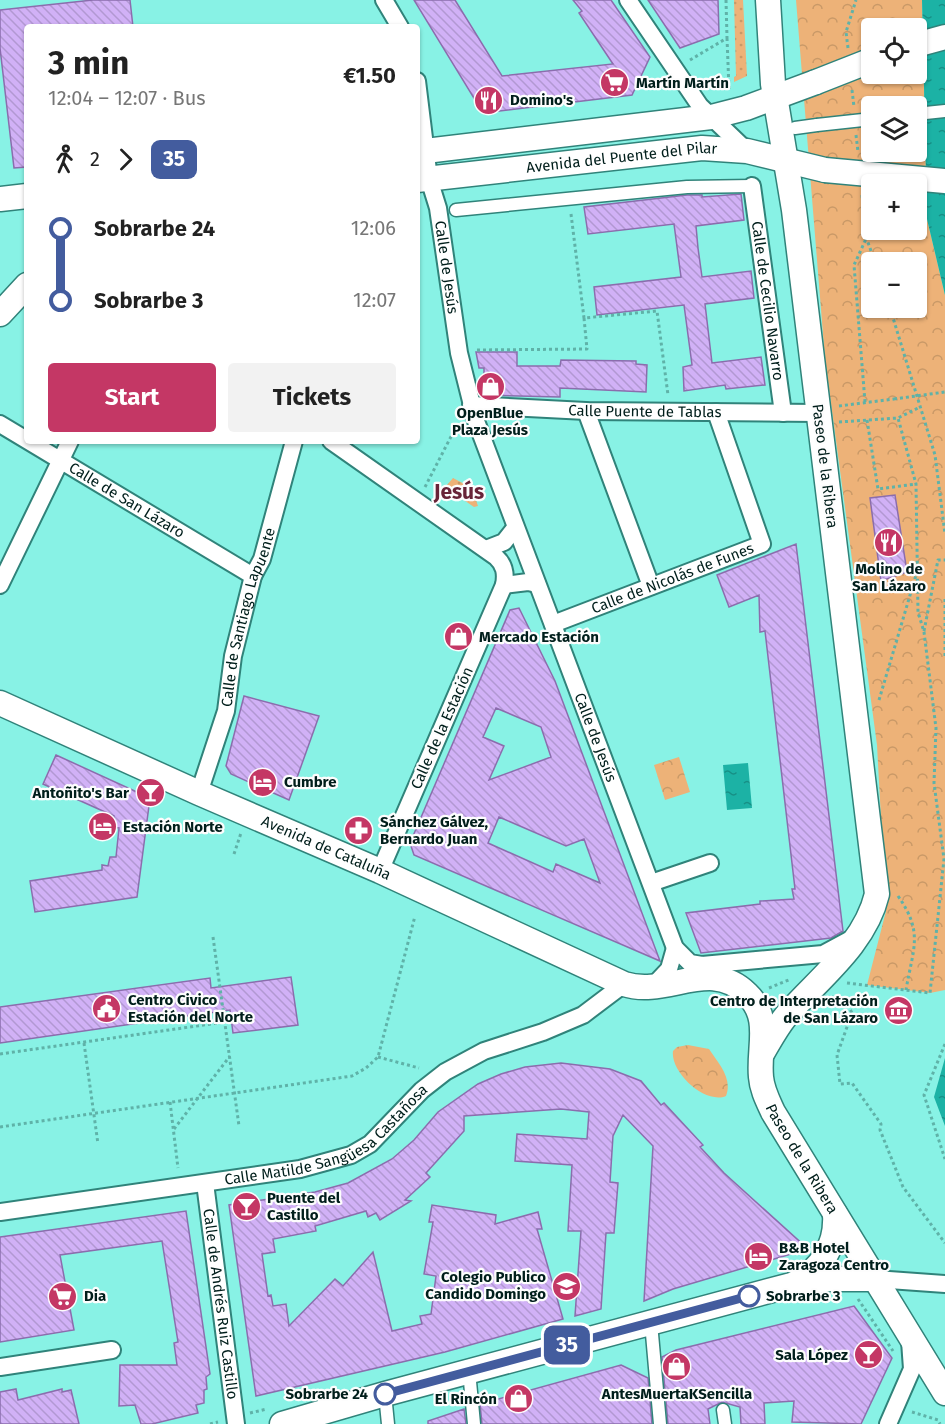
<!DOCTYPE html>
<meta charset="utf-8">
<style>
:root{--surface:#fff;--page:#f2f2f2;--text:#222;--muted:#767676;--accent:#c43765}
body{margin:0;font-family:"Fira Sans",sans-serif;background:var(--page);color:var(--text);height:100vh;display:flex;flex-direction:column;font-size:22px;white-space:nowrap}
*{box-sizing:border-box;margin:0}
p{font-size:20px;color:var(--muted)}
.icon{flex:none;width:33px;height:33px;fill:none;stroke:currentColor;stroke-width:2;stroke-linecap:round;stroke-linejoin:round}
.map{position:relative;flex:1;overflow:hidden}
.sheet{position:absolute;left:24px;top:24px;width:396px;height:420px;display:flex;flex-direction:column;background:var(--surface);border-radius:6px;box-shadow:0 2px 4px #0004}
.sheet>*{flex:none}
.badge{padding:0 12px;border-radius:9px;font-size:21px;line-height:39px}
.controls{position:absolute;left:861px;top:18px;display:grid;gap:12px}
.controls a{display:grid;place-items:center;width:66px;height:66px;border-radius:6px;background:var(--surface);box-shadow:0 2px 4px #0004;font-size:30px}
.map>.badge{position:absolute;translate:-50% -50%;box-shadow:0 0 0 3px #fff}
.legs{display:flex;align-items:center;gap:9px;height:66px;padding:0 24px;font-size:20px}
.legs p{margin-inline-start:auto}
.headline{display:flex;align-items:center;justify-content:space-between;height:102px;padding:0 24px}
h1{font-size:33px;font-weight:700;line-height:45px}
.action{display:flex;gap:12px;margin-top:auto;padding:12px 24px}
.action a{flex:1;height:69px;border-radius:6px;background:var(--accent);color:#fff;font-size:24px;font-weight:700;line-height:69px;text-align:center}
.action a+a{background:var(--page);color:var(--text)}
ul{padding:0 24px;list-style:none}
li{display:flex;align-items:center;gap:21px;height:72px;font-size:22px}
li i{display:grid;place-items:center;width:9px;height:100%;margin:0 8px;background:currentColor}
li i::after{content:'';width:15px;height:15px;margin:-8px;border:4px solid;border-radius:50%;background:var(--surface)}
li p{margin-inline-start:auto}
li:first-child i{background:linear-gradient(#0000 50%,currentColor 0)}
li:last-child i{background:linear-gradient(currentColor 50%,#0000 0)}
.map>svg:first-child{display:block}
</style>
<div class="map">
<svg width="945" height="1424" viewBox="0 0 945 1424">
<defs>
<pattern id="grass-dots" width="8" height="8" patternUnits="userSpaceOnUse" patternTransform="scale(1.5)"><rect width="8" height="8" fill="#edb278"/><path d="M2 2h.1M6 6h.1" fill="none" stroke="#c99967" stroke-width="1.8" stroke-linecap="round"/></pattern>
<pattern id="park-crowns" width="20" height="18" patternUnits="userSpaceOnUse" patternTransform="scale(1.5)"><rect width="20" height="18" fill="#edb278"/><path d="M2 6a3 3 0 1 1 6 0M12 15a3 3 0 1 1 6 0" fill="none" stroke="#c99967"/></pattern>
<pattern id="water-ripples" width="26" height="14" patternUnits="userSpaceOnUse" patternTransform="scale(1.5)"><rect width="26" height="14" fill="#1cb2a5"/><path d="M2 4q2-2 4 0t4 0M15 11q2-2 4 0t4 0" fill="none" stroke="#169086"/></pattern>
<pattern id="building-back-hatch" width="6" height="6" patternUnits="userSpaceOnUse" patternTransform="scale(1.5)"><rect width="6" height="6" fill="#d1b1f6"/><path d="M-1 5l2 2M0 0l6 6M5-1l2 2" fill="none" stroke="#b298d2"/></pattern>
</defs>
<rect width="100%" height="100%" fill="#88f2e5"/>
<path fill="url(#grass-dots)" d="M734,0H743L747,76L734,82V77L736,76Z
M453,478L472,488L478,506L474,507L449,490L447,485Z"/>
<path fill="url(#park-crowns)" fill-rule="evenodd" d="M796,0H922L927,219L945,295V990L930,993L867,985L886,911L877,745L825,359ZM872,28H916V74H872ZM872,106H916V152H872ZM872,184H916V230H872ZM872,262H916V308H872Z
M679,757L690,792L665,800L654,765Z
M688,1045L709,1049C718,1063 733,1078 726,1096C705,1105 670,1072 673,1051L677,1047Z"/>
<path fill="url(#water-ripples)" d="M922,0H945V295L927,219Z
M748,763L752,808L727,810L723,765Z
M945,1058V1126L934,1097Z"/>
<path fill="url(#building-back-hatch)" stroke="#8b6dad" stroke-width="1.5" fill-rule="evenodd" d="M93,0H130L133,27H27V167L14,168L0,48V10Z
M414,0H455L502,76L613,64L579,13L582,11L573,0H611L650,57L632,95L483,113Z
M648,0H718L719,34L680,48Z
M741,194L744,220L696,226L698,248L702,277L751,271L754,298L705,304L712,363L761,357L765,385L726,389L725,385L684,391L683,367L692,365L684,305L597,315L594,287L681,277L674,224L588,234L584,207L687,195H702V197Z
M476,352H517V366H560L561,360L636,361V364L647,365L646,392L560,388V397L484,395V368H479Z
M895,495L907,572L881,581L870,498Z
M796,544L843,931L831,938L701,953L686,913L760,904V901L794,899L792,889H795L765,631L760,632L759,595L729,607L717,575Z
M519,608L555,681L660,961L414,855L410,843L510,610ZM496,708L541,727L551,757L489,780L504,746L483,737ZM499,817L566,846L584,839L600,883L556,864L553,872L488,843Z
M244,696L319,716L289,800L231,774L226,766Z
M56,755L150,798L137,897L35,912L30,881L102,870V865L108,866L110,857H116L119,828L112,827L114,816L43,784Z
M291,977L298,1025L233,1033L230,1010L0,1043V1007L210,978L211,988Z
M561,1063L610,1069L641,1081L661,1105L664,1103L703,1145L700,1147L724,1173L808,1249L673,1289L644,1301L653,1146L623,1115L613,1136L610,1182L618,1183L614,1233H606L601,1309L575,1316L581,1231H568L572,1165L515,1161L517,1134L587,1139L589,1112L561,1109L464,1116V1131L426,1173L430,1177L405,1200L411,1201L380,1220L376,1213L368,1217L366,1211L315,1226L316,1231L273,1239L275,1252L262,1254L268,1296L271,1295L273,1306L286,1304L289,1326L335,1279L343,1286L373,1252L392,1331L422,1324L420,1316L431,1314L436,1276L424,1274L433,1222H429L432,1205L496,1215L495,1224L538,1212L542,1229H537L563,1319L445,1352L256,1396L229,1205L315,1192L348,1183L392,1159L414,1140L438,1112L478,1084L501,1074L525,1067Z
M186,1211L210,1374L206,1377L207,1389L204,1390V1403L196,1405L198,1413L152,1424H141L135,1405L119,1406L120,1365H177L174,1343L178,1342L162,1241L60,1255L74,1330L0,1342V1237Z
M854,1306L892,1358L861,1424L792,1422L794,1401L764,1403L765,1424H741L740,1407L722,1402L708,1409L710,1424H668L662,1357L676,1350Z
M621,1365L648,1378L652,1424H482L480,1404Z
M16,1389L18,1400L62,1389V1392L71,1390L79,1424H0V1392Z
M464,1409L466,1424H428V1421Z"/>
<g fill="none" stroke-linecap="round" stroke-linejoin="round">
<defs>
<path id="pedestrian" d="M916,114L945,111
M795,128L817,125
M456,210L687,187L752,186
M652,1334L660,1424
M469,1371L474,1424
M385,1394L388,1424
M723,1410L725,1424"/>
<g id="minor">
<path d="M384,0L400,27"/>
<path d="M628,0L700,106L747,151"/>
<path id="s1" d="M417,81L429,179L438,208L459,353L476,421L675,948L690,963L702,965L823,954L849,940"/>
<path id="s2" d="M752,186L783,413"/>
<path id="s3" d="M471,405L586,411L819,413"/>
<path d="M586,411L651,586"/>
<path id="s4" d="M0,424L253,576"/>
<path d="M331,441L496,557C505,565 506,574 504,585L380,871"/>
<path d="M486,549L504,542L515,528"/>
<path d="M0,585L70,441"/>
<path d="M504,585L528,582L537,584"/>
<path id="s5" d="M553,624L762,544L716,412"/>
<path id="s6" d="M199,793L226,711L233,656L253,576L262,559L294,441"/>
<path d="M651,883L710,863"/>
<path d="M652,987L669,969L675,948"/>
<path id="s7" d="M205,1183L236,1424"/>
<path id="s8" d="M0,1212L300,1169L351,1155L370,1144L422,1090L445,1072L484,1051L543,1032L583,1015L624,984"/>
<path d="M875,1279L945,1284"/>
<path d="M0,1367L112,1350"/>
<path d="M888,1424L912,1369L910,1341"/>
</g>
<g id="secondary">
<path d="M916,45L945,37"/>
<path d="M417,152L711,117L746,108L816,82"/>
<path id="s9" d="M417,180L702,148L747,151L825,170"/>
<path d="M0,199L27,196"/>
<path d="M0,314L27,285"/>
<path id="s10" d="M0,703L199,793L380,871L624,984C667,998 710,957 747,994C772,1018 758,1047 761,1077C762,1090 768,1101 773,1112L945,1393"/>
<path d="M763,1052C770,1040 777,1027 786,1016C818,979 865,945 877,894L794,210L773,84L768,0"/>
<path d="M796,1283C822,1268 837,1245 835,1214"/>
<path d="M282,1424L385,1394L791,1285L831,1279H875"/>
</g>
</defs>
<use href="#pedestrian" stroke="#30837a" stroke-width="15"/>
<use href="#minor" stroke="#30837a" stroke-width="20"/>
<use href="#secondary" stroke="#30837a" stroke-width="27"/>
<path stroke="#5fb2a8" stroke-width="3" stroke-dasharray="3 3" stroke-linecap="butt" d="M727,38L729,89
M848,48L846,32L856,0
M690,60L727,38L726,0
M852,90L854,107
M856,135L858,152
M862,195L866,237L875,262
M571,214L584,318L657,311L668,395
M890,308L935,455L945,534
M477,350L587,349L584,318
M865,402L854,265L866,239
M839,406L894,399
M867,420L878,489L916,484
M839,422L898,418L918,408
M425,487L458,423
M945,599V656
M924,631L938,560H945
M879,700L916,575
M234,854L241,833
M898,896C924,933 913,948 906,990
M213,937L239,1126
M847,983L930,993L944,859L934,783L936,728L924,632L918,612L916,484L898,418
M769,988L791,979
M832,997L846,1002L852,1013L837,1055L840,1084L852,1083L881,1124L880,1130L903,1187L945,1243
M84,1043L98,1144
M945,1044L924,1095L945,1159
M0,1054L225,1022
M378,1057L419,1068
M170,1102L178,1168
M0,1127L352,1076L366,1068L378,1057L415,916
M174,1129L230,1056
M858,1299L893,1351
M912,1412L938,1420L940,1424
M250,1413L267,1409
M210,1424L218,1422"/>
<use href="#pedestrian" stroke="#fff" stroke-width="12"/>
<use href="#minor" stroke="#fff" stroke-width="16"/>
<use href="#secondary" stroke="#fff" stroke-width="24"/>
<defs>
<path id="pedestrian-bridge" d="M817,125L872,119"/>
<path id="secondary-bridge" d="M816,82L872,60
M825,170L945,181"/>
</defs>
<use href="#pedestrian-bridge" stroke="#30837a" stroke-width="15" stroke-linecap="butt"/>
<use href="#secondary-bridge" stroke="#30837a" stroke-width="27" stroke-linecap="butt"/>
<path stroke="#5fb2a8" stroke-width="3" stroke-dasharray="3 3" stroke-linecap="butt" d="M894,399L945,392"/>
<use href="#pedestrian-bridge" stroke="#fff" stroke-width="12"/>
<use href="#secondary-bridge" stroke="#fff" stroke-width="24"/>
</g>
<g fill="none" stroke-linecap="round" stroke-linejoin="round">
<defs>
<path id="line-1" d="M385,1394L749,1296"/>
</defs>
<use href="#line-1" stroke="#fff" stroke-width="14"/>
<use href="#line-1" stroke="#435c9e" stroke-width="9"/>
</g>
<defs>
<symbol id="supermarket-disc" viewBox="-11 -11 22 22"><circle r="9.5" fill="#c43765" stroke="#fdfdfd"/><path d="M-6-5.5h2.5l.6 2H6L4.5 2H-2.5L-4.4-4H-6ZM-1.5 3.2a1.3 1.3 0 1 0 .1 0ZM3 3.2a1.3 1.3 0 1 0 .1 0Z" fill="#fff"/></symbol>
<symbol id="restaurant-disc" viewBox="-11 -11 22 22"><circle r="9.5" fill="#c43765" stroke="#fdfdfd"/><path d="M-5-6h1v4h1v-4h1v4h1v-4h1v5L-1.5 .5V6h-2V.5L-5-1ZM5-6V6H3V1.5H1.5Q1.5-4 5-6Z" fill="#fff"/></symbol>
<symbol id="shop-disc" viewBox="-11 -11 22 22"><circle r="9.5" fill="#c43765" stroke="#fdfdfd"/><path d="M-5-2.5h2.3a2.7 3.5 0 0 1 5.4 0H5L5.5 6h-11ZM-1.5-2.5h3a1.5 2.3 0 0 0-3 0Z" fill="#fff"/></symbol>
<symbol id="hotel-disc" viewBox="-11 -11 22 22"><circle r="9.5" fill="#c43765" stroke="#fdfdfd"/><path d="M-6-4.5h1.5V1H6V5H4.5V3h-9V5H-6ZM-4 0a1.8 1.8 0 1 1 3.6 0ZM.5 0V-2.5h3Q6-2.5 6 0Z" fill="#fff"/></symbol>
<symbol id="bar-disc" viewBox="-11 -11 22 22"><circle r="9.5" fill="#c43765" stroke="#fdfdfd"/><path d="M-6-5H6L.8 .8V4.5H3.5V6h-7V4.5H-.8V.8Z" fill="#fff"/></symbol>
<symbol id="pharmacy-disc" viewBox="-11 -11 22 22"><circle r="9.5" fill="#c43765" stroke="#fdfdfd"/><path d="M-2-6h4v4h4v4h-4v4h-4v-4h-4v-4h4Z" fill="#fff"/></symbol>
<symbol id="civic-disc" viewBox="-11 -11 22 22"><circle r="9.5" fill="#c43765" stroke="#fdfdfd"/><path d="M-.6-6.5H3V-4.5H.6V-3L4-1V1h2V6H-6V1h2V-1L-.6-3ZM-1.2 2.5V6h2.4V2.5Z" fill="#fff"/></symbol>
<symbol id="museum-disc" viewBox="-11 -11 22 22"><circle r="9.5" fill="#c43765" stroke="#fdfdfd"/><path d="M0-6L6-3V-2H-6V-3ZM-5-1h2V3h-2ZM-1-1h2V3h-2ZM3-1h2V3H3ZM-6 4H6V6H-6Z" fill="#fff"/></symbol>
<symbol id="school-disc" viewBox="-11 -11 22 22"><circle r="9.5" fill="#c43765" stroke="#fdfdfd"/><path d="M0-5L7-2L0 1L-7-2ZM-4 1L0 2.5L4 1V4Q0 6-4 4Z" fill="#fff"/></symbol>
</defs>
<g fill-rule="evenodd">
<use href="#supermarket-disc" x="598" y="66" width="33" height="33"/>
<use href="#restaurant-disc" x="472" y="84" width="33" height="33"/>
<use href="#shop-disc" x="474" y="370" width="33" height="33"/>
<use href="#restaurant-disc" x="872" y="526" width="33" height="33"/>
<use href="#shop-disc" x="442" y="620" width="33" height="33"/>
<use href="#hotel-disc" x="246" y="766" width="33" height="33"/>
<use href="#bar-disc" x="134" y="776" width="33" height="33"/>
<use href="#hotel-disc" x="86" y="810" width="33" height="33"/>
<use href="#pharmacy-disc" x="342" y="814" width="33" height="33"/>
<use href="#civic-disc" x="90" y="992" width="33" height="33"/>
<use href="#museum-disc" x="882" y="994" width="33" height="33"/>
<use href="#bar-disc" x="230" y="1190" width="33" height="33"/>
<use href="#hotel-disc" x="742" y="1240" width="33" height="33"/>
<use href="#school-disc" x="550" y="1270" width="33" height="33"/>
<use href="#supermarket-disc" x="46" y="1280" width="33" height="33"/>
<use href="#bar-disc" x="852" y="1338" width="33" height="33"/>
<use href="#shop-disc" x="660" y="1350" width="33" height="33"/>
<use href="#shop-disc" x="502" y="1382" width="33" height="33"/>
</g>
<g fill="#fff" stroke="#435c9e" stroke-width="3">
<circle cx="749" cy="1296" r="10"/>
<circle cx="385" cy="1394" r="10"/>
</g>
<g text-anchor="middle" stroke-width="4.5" stroke-linejoin="round" paint-order="stroke">
<g font-size="15" font-weight="bold" fill="#001e1b" stroke="#fdfdfd" text-anchor="start">
<text x="636" y="88">Martín Martín</text>
<text x="510" y="105">Domino's</text>
<text x="490" y="418" text-anchor="middle">OpenBlue<tspan x="490" dy="17">Plaza Jesús</tspan></text>
<text x="889" y="574" text-anchor="middle">Molino de<tspan x="889" dy="17">San Lázaro</tspan></text>
<text x="479" y="642">Mercado Estación</text>
<text x="284" y="787">Cumbre</text>
<text x="129" y="798" text-anchor="end">Antoñito's Bar</text>
<text x="380" y="827">Sánchez Gálvez,<tspan x="380" dy="17">Bernardo Juan</tspan></text>
<text x="123" y="832">Estación Norte</text>
<text x="128" y="1005">Centro Civico<tspan x="128" dy="17">Estación del Norte</tspan></text>
<text x="878" y="1006" text-anchor="end">Centro de Interpretación<tspan x="878" dy="17">de San Lázaro</tspan></text>
<text x="267" y="1203">Puente del<tspan x="267" dy="17">Castillo</tspan></text>
<text x="779" y="1253">B&amp;B Hotel<tspan x="779" dy="17">Zaragoza Centro</tspan></text>
<text x="546" y="1282" text-anchor="end">Colegio Publico<tspan x="546" dy="17">Candido Domingo</tspan></text>
<text x="84" y="1301">Dia</text>
<text x="848" y="1360" text-anchor="end">Sala López</text>
<text x="677" y="1399" text-anchor="middle">AntesMuertaKSencilla</text>
<text x="497" y="1404" text-anchor="end">El Rincón</text>
</g>
<g font-size="15" fill="#001e1b" stroke="#fdfdfd">
<text dy="5" stroke="none"><textPath href="#s9" startOffset="206">Avenida del Puente del Pilar</textPath></text>
<text dy="5" stroke="none"><textPath href="#s1" startOffset="189">Calle de Jesús</textPath></text>
<text dy="5" stroke="none"><textPath href="#s2" startOffset="116">Calle de Cecilio Navarro</textPath></text>
<text dy="5" stroke="none"><textPath href="#s3" startOffset="174">Calle Puente de Tablas</textPath></text>
<text transform="translate(825 466) rotate(83)" y="5">Paseo de la Ribera</text>
<text dy="5" stroke="none"><textPath href="#s4" startOffset="148">Calle de San Lázaro</textPath></text>
<text dy="5" stroke="none"><textPath href="#s5" startOffset="128">Calle de Nicolás de Funes</textPath></text>
<text dy="5" stroke="none"><textPath href="#s6" startOffset="183">Calle de Santiago Lapuente</textPath></text>
<text transform="translate(442 728) rotate(-66)" y="5">Calle de la Estación</text>
<text dy="5" stroke="none"><textPath href="#s1" startOffset="684">Calle de Jesús</textPath></text>
<text dy="5" stroke="none"><textPath href="#s10" startOffset="357">Avenida de Cataluña</textPath></text>
<text dy="5" stroke="none"><textPath href="#s8" startOffset="342">Calle Matilde Sangüesa Castañosa</textPath></text>
<text dy="5" stroke="none"><textPath href="#s10" startOffset="992">Paseo de la Ribera</textPath></text>
<text dy="5" stroke="none"><textPath href="#s7" startOffset="122">Calle de Andrés Ruiz Castillo</textPath></text>
</g>
<g font-size="15" font-weight="bold" fill="#001e1b" stroke="#fdfdfd" text-anchor="start">
<text x="766" y="1301">Sobrarbe 3</text>
<text x="368" y="1399" text-anchor="end">Sobrarbe 24</text>
</g>
<g font-size="21" font-weight="bold" fill="#682438" stroke="#fdfdfd">
<text x="459" y="499">Jesús</text>
</g>
</g>
</svg>
<div class="controls">
<a><svg class="icon" aria-label="locate" viewBox="0 0 24 24"><circle cx="12" cy="12" r="6"/><path d="M12 2v4M12 18v4M2 12h4M18 12h4"/></svg></a>
<a><svg class="icon" aria-label="layers" viewBox="0 0 24 24"><path d="M12 4l9 5-9 5-9-5zM3 14l9 5 9-5"/></svg></a>
<a>+</a>
<a>−</a>
</div>
<b class="badge" style="left:567px;top:1345px;background:#435c9e;color:#fff">35</b>
<section class="sheet">
<div class="headline"><div><h1>3 min</h1><p>12:04 – 12:07 · Bus</p></div><b>€1.50</b></div>
<div class="legs"><svg class="icon" aria-label="walk" viewBox="0 0 24 24"><circle cx="13" cy="4" r="2"/><path d="M13 8l-2 6 4 7M11 14l-3 7M7 12l3-4h3l4 4"/></svg>2<svg class="icon" aria-label="forward" viewBox="0 0 24 24"><path d="M9 5l7 7-7 7"/></svg><b class="badge" style="background:#435c9e;color:#fff">35</b></div>
<ul>
<li><i style="color:#435c9e"></i><b>Sobrarbe 24</b><p>12:06</p></li>
<li><i style="color:#435c9e"></i><b>Sobrarbe 3</b><p>12:07</p></li>
</ul>
<div class="action"><a>Start</a><a>Tickets</a></div>
</section>
</div>
